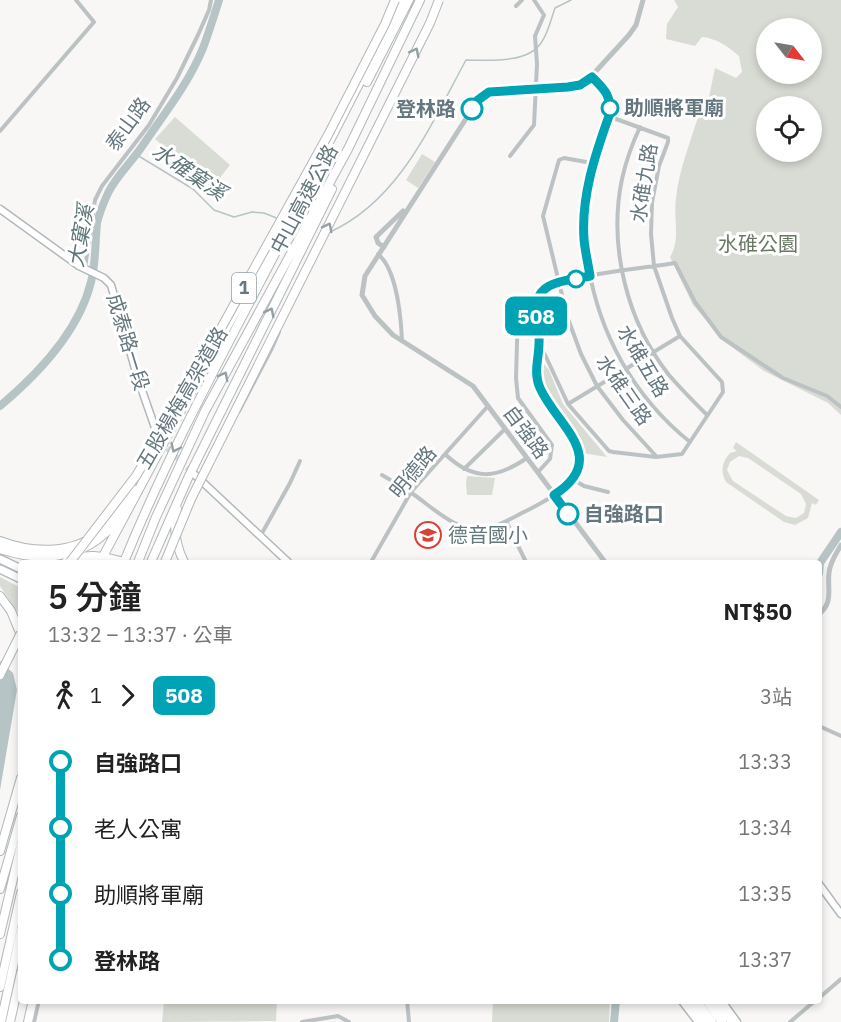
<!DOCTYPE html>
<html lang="zh-TW">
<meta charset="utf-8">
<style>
:root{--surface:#fff;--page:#f6f6f6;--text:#222;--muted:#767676}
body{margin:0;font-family:"IBM Plex Sans","Noto Sans TC",sans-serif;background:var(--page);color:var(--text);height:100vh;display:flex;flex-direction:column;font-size:22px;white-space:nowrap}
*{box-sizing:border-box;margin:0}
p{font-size:20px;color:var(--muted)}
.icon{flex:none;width:33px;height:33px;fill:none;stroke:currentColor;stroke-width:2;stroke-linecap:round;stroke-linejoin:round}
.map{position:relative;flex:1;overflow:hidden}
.panel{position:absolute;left:18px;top:560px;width:804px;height:444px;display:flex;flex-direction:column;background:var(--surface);border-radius:6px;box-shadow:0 3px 9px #0003}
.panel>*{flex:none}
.badge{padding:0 12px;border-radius:9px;font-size:21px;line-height:39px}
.needle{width:39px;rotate:121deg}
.fabs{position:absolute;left:756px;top:18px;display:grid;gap:12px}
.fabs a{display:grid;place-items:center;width:66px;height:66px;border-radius:50%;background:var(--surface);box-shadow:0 3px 9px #0003;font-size:30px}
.map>.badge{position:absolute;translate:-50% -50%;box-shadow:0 0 0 3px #fff}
.legs{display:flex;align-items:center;gap:9px;height:66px;padding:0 30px;font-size:20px}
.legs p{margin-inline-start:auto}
.overview{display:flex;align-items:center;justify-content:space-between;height:102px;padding:0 30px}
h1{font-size:33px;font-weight:600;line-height:45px}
ul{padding:0 30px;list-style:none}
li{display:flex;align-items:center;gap:21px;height:66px;font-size:22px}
li i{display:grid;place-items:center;width:9px;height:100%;margin:0 8px;background:currentColor}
li i::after{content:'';width:15px;height:15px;margin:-8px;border:4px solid;border-radius:50%;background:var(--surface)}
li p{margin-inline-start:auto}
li:first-child i{background:linear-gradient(#0000 50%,currentColor 0)}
li:last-child i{background:linear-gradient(currentColor 50%,#0000 0)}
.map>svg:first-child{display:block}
</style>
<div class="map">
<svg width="841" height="1022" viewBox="0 0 841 1022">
<rect width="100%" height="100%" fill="#f8f7f5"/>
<path fill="#d8dcd4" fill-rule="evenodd" d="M674,0H841V415L828,403L764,371L725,342L693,305L670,257C681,239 673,218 676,198C679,170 690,143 698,117L688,111L699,99L709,97L715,68L736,78L742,72L739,56C729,47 716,38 702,37L695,46L666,39L667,24L678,7ZM766,28H812V74H766ZM766,106H812V152H766Z
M175,117L230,165L212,188L155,139Z
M422,154L435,162L418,188L406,180Z
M543,363L549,370L563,404L607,457L582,453L578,437L551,403L542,386L536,365Z
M736,442L819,500L816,505L812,503L808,518L795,525L784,522L726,482C720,471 722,462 730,453L737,451L733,448ZM739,456L748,458L801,494L806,504L804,513L796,518L786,516L733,481L727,470L730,462Z
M467,476L495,478L492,495H467L466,483Z
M0,577L21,588V617L0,586Z
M164,1001H277L276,1021L162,1022Z
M493,1001H610L609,1022H492Z"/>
<path fill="#b6c4c6" d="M0,661L13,673L17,690L0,790Z"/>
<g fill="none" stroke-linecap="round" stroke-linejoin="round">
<path stroke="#b6c4c6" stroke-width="1.5" d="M137,155L193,189L214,210L234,217L252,212L264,213L279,219
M330,232C400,200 431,124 466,60C488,60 527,64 541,43C548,34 551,19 555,8L571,0"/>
<path stroke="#b6c4c6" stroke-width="8" d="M0,406C37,375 79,331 91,282C96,263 95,243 97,223C99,214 104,202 108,193C117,175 132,162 143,145C164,114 189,83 203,48C209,32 214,16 219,0
M819,573L820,563L841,532
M614,1022L616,1000"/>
<path stroke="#d3d7d7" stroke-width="6" stroke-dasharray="6 3" stroke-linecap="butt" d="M161,442L194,474"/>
<defs>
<path id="secondary" d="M0,209L79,266L104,278L111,285L138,379L160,442
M194,474L288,562
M819,884L841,914
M681,1000L698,1022
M721,1000L737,1022"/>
<path id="primary" d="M0,559L21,569
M0,569L21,579"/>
<path id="motorway" d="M367,82L409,0
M177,509C173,527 176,546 184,562
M0,541C31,553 71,555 99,533C113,521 124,505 135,490
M0,549C48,565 92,557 122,514
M66,562C88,552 101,556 124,562
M100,562L199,377L320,160L402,0
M124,562C172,444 235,332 293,219
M138,562L156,517L205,411L348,149L420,0
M151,562L188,478L332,189
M0,596L11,611L21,635
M0,851L21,778
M0,889L21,816
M0,934L21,845
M0,987L21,893
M688,1000L704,1022
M696,1000L712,1022
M706,1000L722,1022
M715,1000L732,1022
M1,1022L21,930
M10,1022L21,973
M28,1022L33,1000"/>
</defs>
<use href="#secondary" stroke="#b1b8bb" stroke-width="9"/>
<use href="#primary" stroke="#b2b8bb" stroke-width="10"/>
<use href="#motorway" stroke="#b2b7b9" stroke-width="10"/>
<path stroke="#bcc2c4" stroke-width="4" d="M516,6L522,0
M592,77C596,81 605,87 608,93C617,115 598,142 592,163C587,186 584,213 584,236C584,245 587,255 588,264C599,334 634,397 690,442
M640,127C632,144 626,161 622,179C608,246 627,322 669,375C681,389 694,402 707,415
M0,131L94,22L76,0
M510,156L534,125L537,64L535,36L544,15L534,0
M592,163L564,158L559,160L543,216L567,316L581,354L597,386L623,420L656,456
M378,254C397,270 401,318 402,341
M85,268L95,200L102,186L149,125L177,78L198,35L209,10L211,0
M518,309L516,378L518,398L552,445L550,459L538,472
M540,344L568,404L609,451L613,452L656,457L682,454L723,392L722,382L680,336L672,318L654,266L651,234L652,202L659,166L668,142V138L608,116
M568,404L680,336
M239,411L272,348L279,332
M446,455C474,481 496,479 527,458
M464,469L505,429
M382,475C392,481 403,487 413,494C435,509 460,536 489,528C503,524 517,515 530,509C553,496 580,486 578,456C578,448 576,441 572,435C561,418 547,405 539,386C532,369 540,351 538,333C537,319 532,300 543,289C555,277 653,267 675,263L695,302L721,337L783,378L827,396L841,407
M574,480L584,486L608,492
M506,521L526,562
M261,535L290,483L300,461
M371,562L411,492L488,406
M819,726L841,736
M819,998L841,979
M407,1000L409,1022
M34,1022L39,1000
M302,1022L338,1016L349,1022
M790,1022L816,1000"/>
<path stroke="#bcc2c4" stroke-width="5" d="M384,247L378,243L376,237L403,211
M605,562L473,386L393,335L375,316L362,295L365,276L478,100L489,92L568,87L586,82L629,35L636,25L643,0
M819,614C834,602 827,589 829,573C830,562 836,554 841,545"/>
<use href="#secondary" stroke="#fff" stroke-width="6"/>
<use href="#primary" stroke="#fff" stroke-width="7"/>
<use href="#motorway" stroke="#fff" stroke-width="8"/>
<defs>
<path id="motorway-bridge" d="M70,562L136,476L183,397L328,135L385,24L395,0
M165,562L191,499L430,23L439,0
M0,675L21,633"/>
</defs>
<use href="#motorway-bridge" stroke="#b2b7b9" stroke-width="10" stroke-linecap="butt"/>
<use href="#motorway-bridge" stroke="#fff" stroke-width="8"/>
</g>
<defs><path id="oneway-chevron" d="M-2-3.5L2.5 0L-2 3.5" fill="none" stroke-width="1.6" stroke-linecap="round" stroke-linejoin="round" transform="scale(1.5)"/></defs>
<g stroke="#93a0a5">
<use href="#oneway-chevron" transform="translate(415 52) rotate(-63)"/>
<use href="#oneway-chevron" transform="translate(328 227) rotate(-63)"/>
<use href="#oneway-chevron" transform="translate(270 312) rotate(-63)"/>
<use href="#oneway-chevron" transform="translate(224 376) rotate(-62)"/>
<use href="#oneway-chevron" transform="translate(175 448) rotate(115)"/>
</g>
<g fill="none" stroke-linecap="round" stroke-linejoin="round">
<defs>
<path id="line-1" d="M472,109L478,100L489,92L568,87L580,85L592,77C605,90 612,96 609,116C595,155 581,197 584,239C585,251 588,263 590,276C567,281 535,280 536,311C536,322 540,332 539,343C539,359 533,372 540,388C557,426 611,458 554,495L568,514"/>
</defs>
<use href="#line-1" stroke="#fff" stroke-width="14"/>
<use href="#line-1" stroke="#00a3b4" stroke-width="9"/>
</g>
<defs>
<symbol id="school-ring" viewBox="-11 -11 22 22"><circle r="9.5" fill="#fff" stroke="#d84235" stroke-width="1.5"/><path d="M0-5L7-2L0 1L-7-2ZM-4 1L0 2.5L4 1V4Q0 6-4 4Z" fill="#d84235"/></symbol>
</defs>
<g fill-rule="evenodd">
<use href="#school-ring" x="413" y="520" width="30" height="30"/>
</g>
<g fill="#fff" stroke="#00a3b4" stroke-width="3">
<circle cx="610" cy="108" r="8"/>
<circle cx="472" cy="109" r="10"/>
<circle cx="576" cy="279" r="8"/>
<circle cx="568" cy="514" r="10"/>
</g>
<g text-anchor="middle" stroke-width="6" stroke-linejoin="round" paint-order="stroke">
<rect fill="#fff" stroke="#93a0a5" stroke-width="1.5" x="232" y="273" width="24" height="30" rx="4.5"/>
<g font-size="18" font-weight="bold" fill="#65777e">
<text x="244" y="294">1</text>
</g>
<g font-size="20" font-weight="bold" fill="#65777e" stroke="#fff" text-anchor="start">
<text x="624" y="115">助順將軍廟</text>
<text x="456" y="116" text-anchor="end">登林路</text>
<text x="584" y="521">自強路口</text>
</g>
<g font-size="20" fill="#65777e" stroke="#fff">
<text transform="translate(128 124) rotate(-54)" y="7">泰山路</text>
<text transform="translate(644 183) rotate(-81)" y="7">水碓九路</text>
<text transform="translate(304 199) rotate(-62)" y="7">中山高速公路</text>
<text transform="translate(128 342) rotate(73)" y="7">成泰路一段</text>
<text transform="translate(643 361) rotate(59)" y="7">水碓五路</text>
<text transform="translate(624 390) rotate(55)" y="7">水碓三路</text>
<text transform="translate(182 398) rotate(-60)" y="7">五股楊梅高架道路</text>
<text transform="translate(526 432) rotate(53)" y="7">自強路</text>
<text transform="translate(413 472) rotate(-51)" y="7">明德路</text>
</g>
<g font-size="20" fill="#697763" stroke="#fff">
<text x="758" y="251">水碓公園</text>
</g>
<g font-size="20" fill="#65777e" stroke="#fff" text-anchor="start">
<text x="448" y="542">德音國小</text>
</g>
<g font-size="21" font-style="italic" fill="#5f7678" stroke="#fff">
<text transform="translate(189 172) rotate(34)" y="7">水確窠溪</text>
<text transform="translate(81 236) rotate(-80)" y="7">大窠溪</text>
</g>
</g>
</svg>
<div class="fabs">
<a><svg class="needle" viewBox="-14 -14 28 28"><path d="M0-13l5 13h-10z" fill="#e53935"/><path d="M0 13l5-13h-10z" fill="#767676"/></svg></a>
<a><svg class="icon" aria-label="locate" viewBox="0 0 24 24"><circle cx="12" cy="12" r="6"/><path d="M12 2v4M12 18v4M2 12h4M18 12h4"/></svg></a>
</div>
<b class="badge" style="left:536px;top:316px;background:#00a3b4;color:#fff">508</b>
<section class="panel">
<div class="overview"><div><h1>5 分鐘</h1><p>13:32 – 13:37 · 公車</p></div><b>NT$50</b></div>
<div class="legs"><svg class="icon" aria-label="walk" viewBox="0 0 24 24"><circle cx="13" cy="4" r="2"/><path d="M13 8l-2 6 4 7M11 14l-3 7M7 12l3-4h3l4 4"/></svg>1<svg class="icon" aria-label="forward" viewBox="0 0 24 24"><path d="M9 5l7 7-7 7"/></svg><b class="badge" style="background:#00a3b4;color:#fff">508</b><p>3站</p></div>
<ul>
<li><i style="color:#00a3b4"></i><b>自強路口</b><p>13:33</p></li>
<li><i style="color:#00a3b4"></i><span>老人公寓</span><p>13:34</p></li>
<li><i style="color:#00a3b4"></i><span>助順將軍廟</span><p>13:35</p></li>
<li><i style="color:#00a3b4"></i><b>登林路</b><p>13:37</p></li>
</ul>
</section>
</div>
